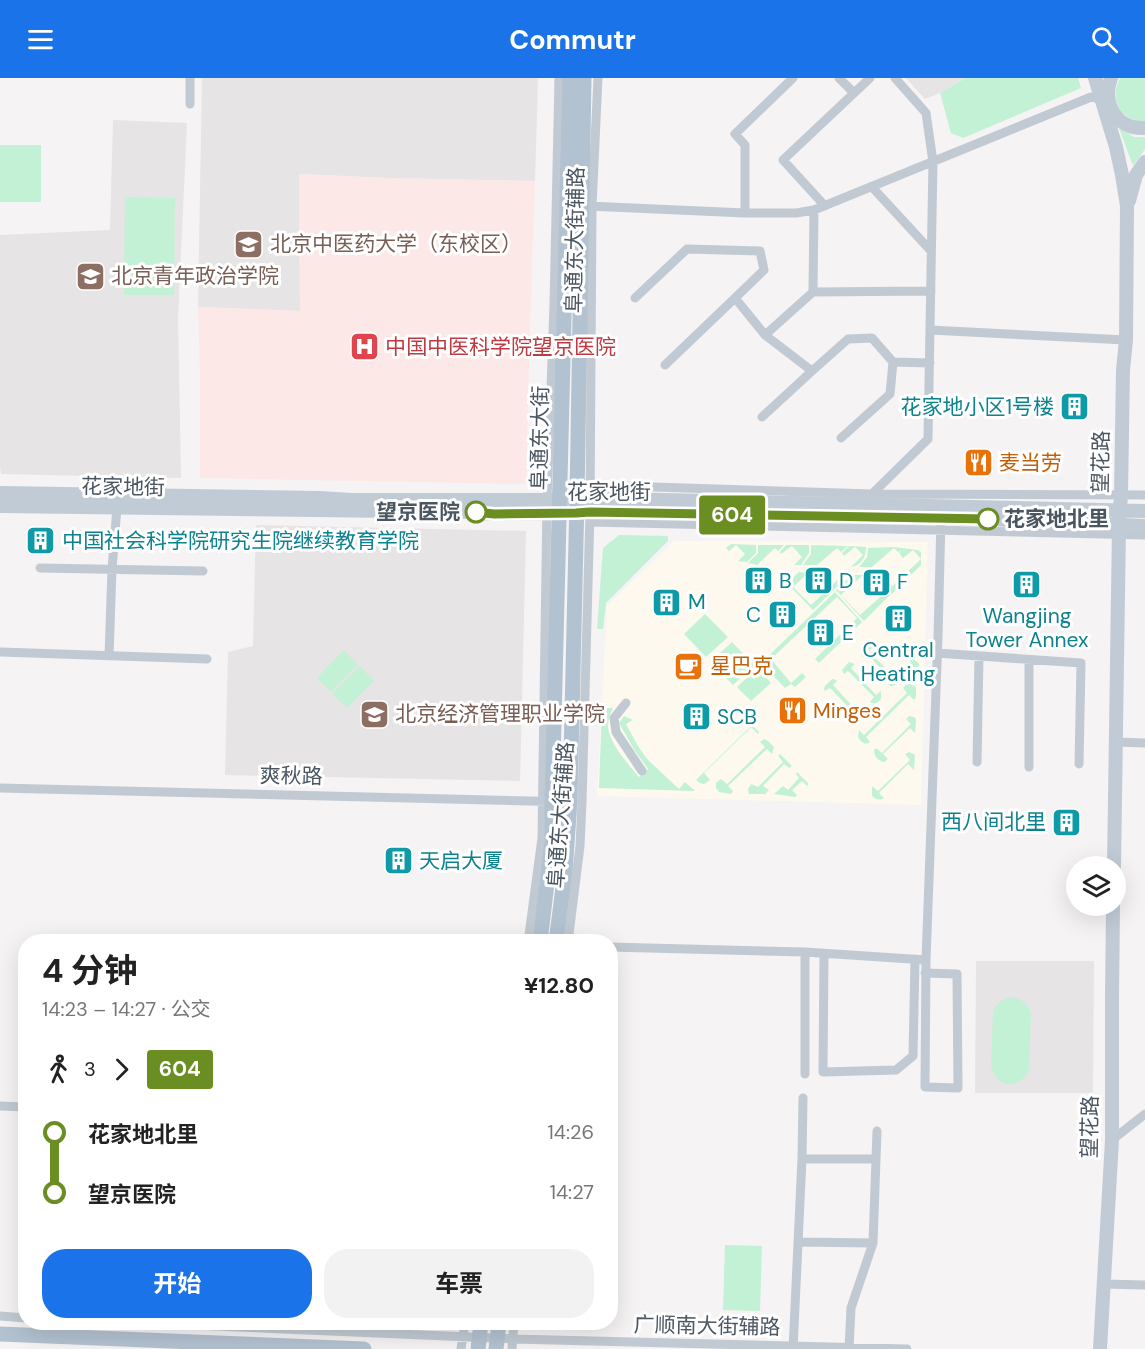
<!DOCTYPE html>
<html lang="zh">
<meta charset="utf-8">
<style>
:root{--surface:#fff;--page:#f2f2f2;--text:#222;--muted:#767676;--accent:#1a73e8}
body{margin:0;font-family:"DM Sans","Noto Sans SC",sans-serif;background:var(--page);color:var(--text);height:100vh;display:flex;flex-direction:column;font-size:22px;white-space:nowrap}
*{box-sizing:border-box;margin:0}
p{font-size:20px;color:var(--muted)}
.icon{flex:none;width:33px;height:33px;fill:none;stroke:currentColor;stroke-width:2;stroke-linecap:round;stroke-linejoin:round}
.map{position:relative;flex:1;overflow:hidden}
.sheet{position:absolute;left:18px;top:856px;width:600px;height:396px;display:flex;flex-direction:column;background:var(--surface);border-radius:24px;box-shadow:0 6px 24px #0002}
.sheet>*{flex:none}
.badge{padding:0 12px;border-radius:4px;font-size:21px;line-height:39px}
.controls{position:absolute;left:1066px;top:778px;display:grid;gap:12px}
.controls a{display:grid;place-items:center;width:60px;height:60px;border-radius:50%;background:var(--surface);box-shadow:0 6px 24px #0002;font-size:30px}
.map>.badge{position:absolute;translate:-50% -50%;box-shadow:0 0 0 3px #fff}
.legs{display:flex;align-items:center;gap:9px;height:66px;padding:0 24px;font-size:20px}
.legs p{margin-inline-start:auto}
.headline{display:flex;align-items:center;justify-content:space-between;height:102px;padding:0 24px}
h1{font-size:33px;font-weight:700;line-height:45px}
.action{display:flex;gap:12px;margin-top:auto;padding:12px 24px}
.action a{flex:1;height:69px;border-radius:24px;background:var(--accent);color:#fff;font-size:24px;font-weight:700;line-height:69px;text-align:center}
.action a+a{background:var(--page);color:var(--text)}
ul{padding:0 24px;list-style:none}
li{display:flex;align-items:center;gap:21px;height:60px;font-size:22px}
li i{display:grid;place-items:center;width:9px;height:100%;margin:0 8px;background:currentColor}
li i::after{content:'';width:15px;height:15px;margin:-8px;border:4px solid;border-radius:50%;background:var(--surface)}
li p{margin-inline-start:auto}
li:first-child i{background:linear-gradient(#0000 50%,currentColor 0)}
li:last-child i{background:linear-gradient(currentColor 50%,#0000 0)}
header{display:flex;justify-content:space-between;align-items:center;height:78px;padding:0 24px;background:var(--accent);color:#fff;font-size:27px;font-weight:700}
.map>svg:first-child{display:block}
</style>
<header><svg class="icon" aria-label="menu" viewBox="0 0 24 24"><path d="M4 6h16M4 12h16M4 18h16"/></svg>Commutr<svg class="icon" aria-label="search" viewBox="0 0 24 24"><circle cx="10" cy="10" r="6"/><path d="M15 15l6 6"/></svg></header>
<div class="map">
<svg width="1145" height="1271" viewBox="0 0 1145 1271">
<rect width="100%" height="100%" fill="#f5f3f3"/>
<path fill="#fdf9ef" d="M674,463L928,464L921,727L597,718L607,528Z"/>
<path fill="#e6e4e5" d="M202,0H538L535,103L387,100L299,96L300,233L198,229Z
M906,0H964L940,15L925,21Z
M113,42L187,45L178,240L181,400L1,396L0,388V157L110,152Z
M256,447L526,453L520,703L225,697L228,574L253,568Z
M976,883H1094L1093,1015H975Z"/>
<path fill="#fce8e6" d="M299,96L387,100L535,103L530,244L526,406L200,400V294L198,229L300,233Z"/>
<path fill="#c3f1d5" d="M965,0H1078L1081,10L963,60L951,55L940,15Z
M1120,0H1145V43C1120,44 1109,21 1120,0Z
M1119,50L1134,59H1145V71L1133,88Z
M0,67H41V124H0Z
M125,119L175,120L174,217H124Z
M619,457L668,458V463L606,525L603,551H597L603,470Z
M731,466L756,467V475L747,484L738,483L745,476L736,467L729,473L726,470Z
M758,467H784L778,473L775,470L757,487L748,485L758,475Z
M786,467H809V475L801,487H794L802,479L792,468L781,476L780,474Z
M811,467L848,468L841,474L837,470L817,487H803L811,476Z
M849,468L866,469C866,479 862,487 851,489L863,477L855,469L844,478L842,475Z
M894,469L918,472L921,474V487L892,516L888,512L921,481L913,472L903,480L899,475L901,473L898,474L894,470L872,489H859L867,479L868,470Z
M799,494L808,495L793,509L811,527L843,497L850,496L813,532L787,505Z
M852,497H863L841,517L860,537L887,513L890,517L864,543L836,512Z
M835,514L862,544L819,585L815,581L857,540L837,519L771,581L791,605L802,595L806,599L795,609L791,606L785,610L761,585Z
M705,536L728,559L706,579L684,556Z
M732,564L754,587L733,607L710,584Z
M867,568L873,569L869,573L895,600L899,596L901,599C899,605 896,608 890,608L888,606L892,602L867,576L862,579L861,574Z
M904,570L919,586V588L913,591L907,590L906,589L911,584L905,577L899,581L893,575L896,571L900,574Z
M344,572L358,587L331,614L317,600Z
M849,584L855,586L851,590L876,617L881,613V621C877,625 875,627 870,624L874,619L848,593L844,596L842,592Z
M360,588L374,603L347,630L332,616Z
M757,590L771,605L751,623L737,609Z
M832,601H834L837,603L833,607L858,634L863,630L864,632L865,636L858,642L854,643L851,641L855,636L830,610L825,613L824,611L825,608Z
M910,606L916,609V619L914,622L909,617L866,659L870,664C865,668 861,664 858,659L859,652L864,657L907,615L903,610L906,607Z
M602,630H613C610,636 608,642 608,649C609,665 629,687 639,699L648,691L635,673L619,645L624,638L633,642L626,646L638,668L647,681L679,711L685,704L695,713L599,710Z
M909,638L914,639L916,641L915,655L910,650L883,676L888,681L884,684C878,683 874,678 874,672L876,670L882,675L911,646L906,641Z
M752,647L759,654L758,656L751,649L704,695L710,702L704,706L700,705L696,702Z
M764,661L768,663L774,669L772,676L767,671L728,708L733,713L731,716L719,714L716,710V705L721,701L727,706L765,669L760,664Z
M909,674L915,677L914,692L908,686L879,715L884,720C879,723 876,721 872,718V708L878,713L910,682L905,676Z
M780,676L792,688L789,690L784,686L763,708L769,712L765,716H749L748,711L751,706L758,709L783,684L778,678Z
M797,694L809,706L807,708L802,703L792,712L797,717L795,719L774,716L783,708L788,712L799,700L796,696Z
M1014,919C1024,922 1029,927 1031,937L1029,992C1019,1013 996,1010 991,988L993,933C998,924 1003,920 1014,919Z
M725,1167L762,1168L760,1233L723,1232Z"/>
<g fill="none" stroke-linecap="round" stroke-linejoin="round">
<path stroke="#c1cad2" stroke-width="9" d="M839,0L854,15
M190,26V0
M872,109L931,173
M588,128L745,135H796L814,132L1091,19L1106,22
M825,128L783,82L870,0
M745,135V67L735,56L793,0
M813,214L814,132
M635,220L687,171L760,173L764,192L735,220
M930,252L1126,262
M765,257L813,214L931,213
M665,287L735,220L765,257L812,293L848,261L872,260L893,284L930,285
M762,339L812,293
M841,360L890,316L893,284
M590,407L872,416L1145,417
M871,417L928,361L933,84L926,35L895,0
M590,444L1145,457
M40,490L203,493
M1,574L207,581
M937,575L1081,585L1079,686
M109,578L112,491L117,430
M626,625L614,640L616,654L642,693
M1117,664L1145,665
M977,684L979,578
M1029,689V582
M0,710L573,724
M528,864L542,760L547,422L554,227L559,0
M568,864L580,768L582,724L590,434L592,128L598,0
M610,869L805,874L926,882
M805,874V996
M824,876L823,994L896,992L913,978L915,881
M925,895L957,896L958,1010L925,1009L926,882L938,559L941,441
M0,1028L26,1029
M1112,1062L1145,1036
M802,1081H876
M798,1164L873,1165
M1103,1206L1145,1207
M0,1238L26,1240
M148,1245L513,1261L907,1271
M461,1271L465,1245
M512,1271L514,1245
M793,1271L802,1081L803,1020
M849,1271L851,1230L873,1165L877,1053"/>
<path stroke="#c1cbd6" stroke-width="14" d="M1095,0L1116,69L1122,97L1127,128L1126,262L1123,292L1121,416L1119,448L1114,789
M1111,0C1102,25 1116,52 1145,50
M1129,123L1136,97L1145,84
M0,415L320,420L351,422H547L577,420L1145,433
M0,428L473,434L493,436L577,435L590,434L990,441L1145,448
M1100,1271L1112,1062V919L1113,828"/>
<path stroke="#b3c2d1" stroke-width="15" d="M540,864L552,763V723L570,0
M556,864L565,794L570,723L577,420L584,0
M0,1256L364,1271
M478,1271L481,1245
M496,1271L499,1245"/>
</g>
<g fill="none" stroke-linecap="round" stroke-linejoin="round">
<defs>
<path id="line-1" d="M476,434L494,436L576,435L590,434L988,441"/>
</defs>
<use href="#line-1" stroke="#fff" stroke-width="14"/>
<use href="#line-1" stroke="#6b8e23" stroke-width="9"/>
</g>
<defs>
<symbol id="university-square" viewBox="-11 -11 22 22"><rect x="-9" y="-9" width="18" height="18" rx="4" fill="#8d6e63" stroke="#fff"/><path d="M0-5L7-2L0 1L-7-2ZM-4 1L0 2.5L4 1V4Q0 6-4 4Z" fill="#fff"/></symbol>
<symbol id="hospital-square" viewBox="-11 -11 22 22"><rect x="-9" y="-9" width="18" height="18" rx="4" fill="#e0444e" stroke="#fff"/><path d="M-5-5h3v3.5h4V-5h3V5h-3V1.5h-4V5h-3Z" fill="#fff"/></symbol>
<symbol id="building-square" viewBox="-11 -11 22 22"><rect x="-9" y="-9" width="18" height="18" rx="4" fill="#0f9aa8" stroke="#fff"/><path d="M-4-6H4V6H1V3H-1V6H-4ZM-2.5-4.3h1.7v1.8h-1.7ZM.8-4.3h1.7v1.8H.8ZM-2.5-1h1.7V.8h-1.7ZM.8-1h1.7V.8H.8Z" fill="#fff"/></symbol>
<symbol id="restaurant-square" viewBox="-11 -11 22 22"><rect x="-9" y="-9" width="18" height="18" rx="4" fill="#e8710a" stroke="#fff"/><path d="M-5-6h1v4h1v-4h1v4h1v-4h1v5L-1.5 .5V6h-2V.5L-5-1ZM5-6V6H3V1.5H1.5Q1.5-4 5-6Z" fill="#fff"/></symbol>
<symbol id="cafe-square" viewBox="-11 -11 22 22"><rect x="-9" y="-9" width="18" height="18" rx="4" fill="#e8710a" stroke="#fff"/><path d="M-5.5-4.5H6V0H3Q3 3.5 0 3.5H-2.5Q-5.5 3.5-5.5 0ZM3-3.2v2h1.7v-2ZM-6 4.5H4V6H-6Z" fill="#fff"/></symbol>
</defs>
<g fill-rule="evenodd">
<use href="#university-square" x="232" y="150" width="33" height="33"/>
<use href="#university-square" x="74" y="182" width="33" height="33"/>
<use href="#hospital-square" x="348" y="252" width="33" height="33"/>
<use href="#building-square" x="1058" y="312" width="33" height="33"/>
<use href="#restaurant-square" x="962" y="368" width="33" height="33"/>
<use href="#building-square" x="24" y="446" width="33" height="33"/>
<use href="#building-square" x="742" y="486" width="33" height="33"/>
<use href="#building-square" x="802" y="486" width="33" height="33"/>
<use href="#building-square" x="860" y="488" width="33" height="33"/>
<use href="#building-square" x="1010" y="490" width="33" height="33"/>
<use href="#building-square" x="650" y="508" width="33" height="33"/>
<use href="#building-square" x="766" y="520" width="33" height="33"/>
<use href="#building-square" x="882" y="524" width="33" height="33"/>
<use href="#building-square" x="804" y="538" width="33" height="33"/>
<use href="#cafe-square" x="672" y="572" width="33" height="33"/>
<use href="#restaurant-square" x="776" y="616" width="33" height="33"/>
<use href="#university-square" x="358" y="620" width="33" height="33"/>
<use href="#building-square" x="680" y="622" width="33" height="33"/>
<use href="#building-square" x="1050" y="728" width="33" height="33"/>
<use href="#building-square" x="382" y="766" width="33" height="33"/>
</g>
<g fill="#fff" stroke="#6b8e23" stroke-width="3">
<circle cx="476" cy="434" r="10"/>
<circle cx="988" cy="441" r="10"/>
</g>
<g text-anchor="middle" stroke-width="6" stroke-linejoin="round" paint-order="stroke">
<g font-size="21" fill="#4a5661" stroke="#fff">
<text transform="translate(575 162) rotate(-89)" y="7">阜通东大街辅路</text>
<text transform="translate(540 360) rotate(-89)" y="7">阜通东大街</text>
<text transform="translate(1101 384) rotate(-89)" y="7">望花路</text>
<text transform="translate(123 409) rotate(1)" y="7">花家地街</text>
<text x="609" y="421">花家地街</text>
<text transform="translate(291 698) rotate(1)" y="7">爽秋路</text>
<text transform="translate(561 737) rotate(-86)" y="7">阜通东大街辅路</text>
<text transform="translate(1090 1049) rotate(-89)" y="7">望花路</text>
<text transform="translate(707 1248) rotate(1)" y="7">广顺南大街辅路</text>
</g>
<g font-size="21" fill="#785e54" stroke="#fff" text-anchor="start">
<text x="270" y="173">北京中医药大学（东校区）</text>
<text x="111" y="205">北京青年政治学院</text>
<text x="395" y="643">北京经济管理职业学院</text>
</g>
<g font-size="21" fill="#be3a42" stroke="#fff" text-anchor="start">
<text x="385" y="276">中国中医科学院望京医院</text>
</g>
<g font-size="21" fill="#0d838f" stroke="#fff" text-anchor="start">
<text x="1054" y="336" text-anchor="end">花家地小区1号楼</text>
<text x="62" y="470">中国社会科学院研究生院继续教育学院</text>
<text x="779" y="510">B</text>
<text x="839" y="510">D</text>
<text x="897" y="511">F</text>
<text x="688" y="531">M</text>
<text x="761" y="544" text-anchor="end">C</text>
<text x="1027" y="545" text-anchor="middle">Wangjing<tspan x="1027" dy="24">Tower Annex</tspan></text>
<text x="842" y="562">E</text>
<text x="898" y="579" text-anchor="middle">Central<tspan x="898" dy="24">Heating</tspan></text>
<text x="717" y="646">SCB</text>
<text x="1046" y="751" text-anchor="end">西八间北里</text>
<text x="419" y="790">天启大厦</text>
</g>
<g font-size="21" fill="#c56008" stroke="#fff" text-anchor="start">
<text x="999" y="392">麦当劳</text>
<text x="710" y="595">星巴克</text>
<text x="813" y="640">Minges</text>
</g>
<g font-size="21" font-weight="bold" fill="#4a5661" stroke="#fff" text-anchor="end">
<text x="460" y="441">望京医院</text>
<text x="1004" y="448" text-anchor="start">花家地北里</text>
</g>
</g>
</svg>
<div class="controls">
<a><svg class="icon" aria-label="layers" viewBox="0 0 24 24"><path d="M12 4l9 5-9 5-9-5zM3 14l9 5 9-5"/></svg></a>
</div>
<b class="badge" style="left:732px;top:437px;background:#6b8e23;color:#fff">604</b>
<section class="sheet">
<div class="headline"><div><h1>4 分钟</h1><p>14:23 – 14:27 · 公交</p></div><b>¥12.80</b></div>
<div class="legs"><svg class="icon" aria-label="walk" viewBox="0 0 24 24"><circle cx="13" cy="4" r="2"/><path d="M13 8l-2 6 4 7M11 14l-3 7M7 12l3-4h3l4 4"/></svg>3<svg class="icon" aria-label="forward" viewBox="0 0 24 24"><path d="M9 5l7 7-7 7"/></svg><b class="badge" style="background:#6b8e23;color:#fff">604</b></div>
<ul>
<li><i style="color:#6b8e23"></i><b>花家地北里</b><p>14:26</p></li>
<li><i style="color:#6b8e23"></i><b>望京医院</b><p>14:27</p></li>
</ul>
<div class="action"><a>开始</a><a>车票</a></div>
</section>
</div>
